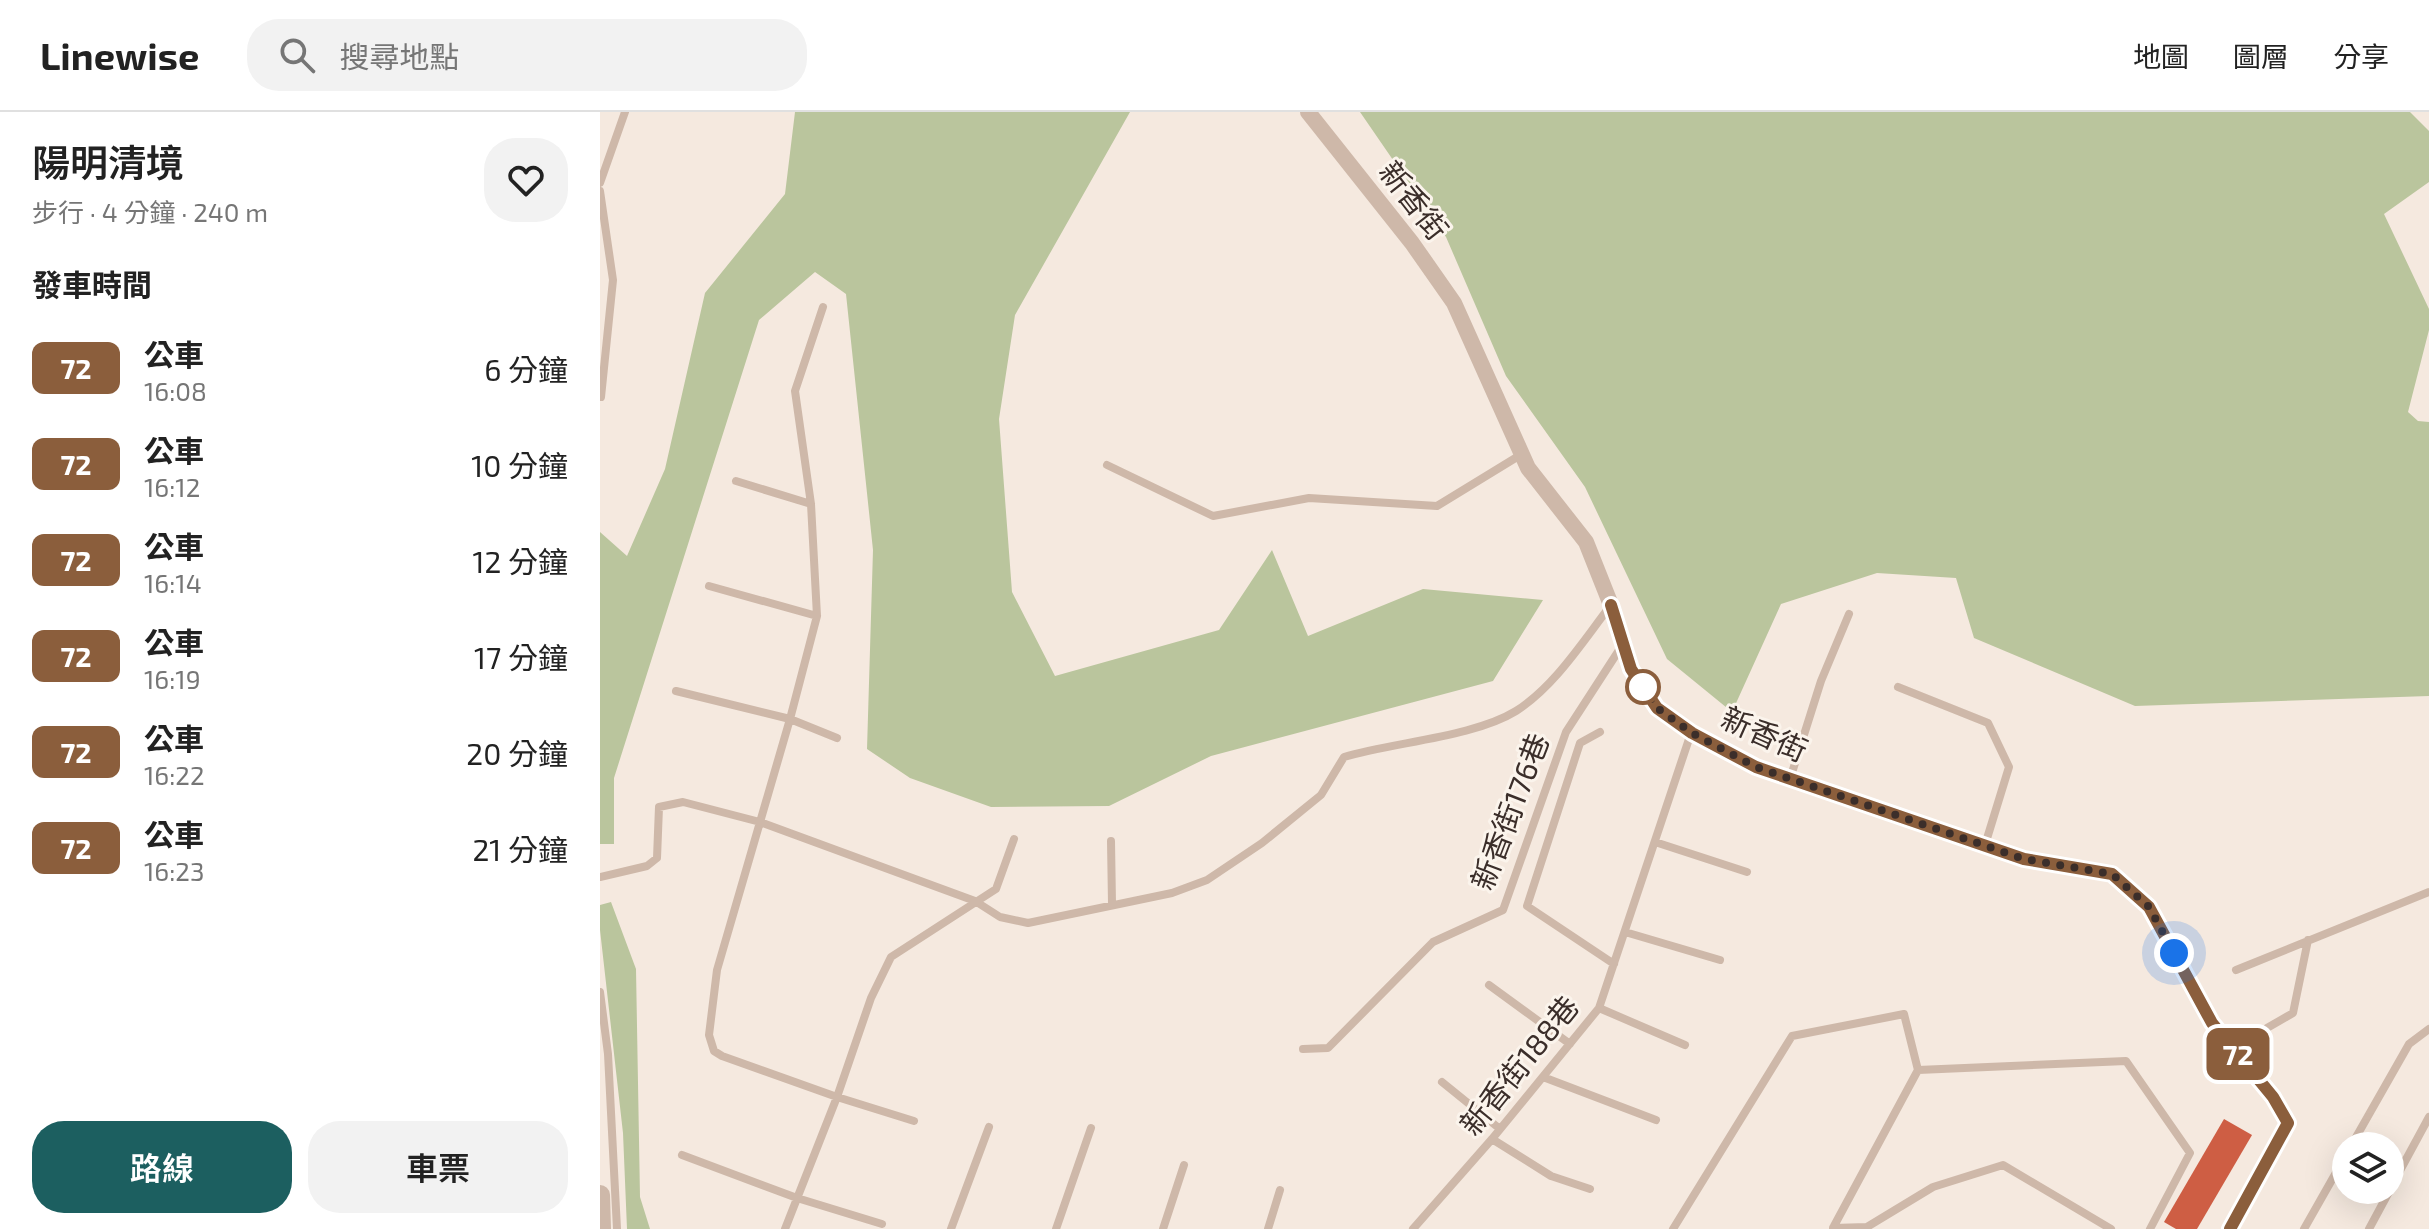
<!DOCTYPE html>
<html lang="zh-TW">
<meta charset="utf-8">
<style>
:root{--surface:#fff;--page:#f2f2f2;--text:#222;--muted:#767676;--line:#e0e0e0;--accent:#1c5f60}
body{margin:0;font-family:"Exo 2","Noto Sans TC",sans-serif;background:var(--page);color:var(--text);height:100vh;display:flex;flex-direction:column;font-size:30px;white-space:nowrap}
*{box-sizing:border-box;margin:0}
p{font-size:26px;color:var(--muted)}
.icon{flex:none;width:44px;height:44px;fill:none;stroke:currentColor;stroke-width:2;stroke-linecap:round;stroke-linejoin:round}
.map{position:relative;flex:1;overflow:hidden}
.side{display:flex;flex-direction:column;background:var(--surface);width:600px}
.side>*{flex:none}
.badge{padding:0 16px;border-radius:12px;font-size:28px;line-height:52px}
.buttons{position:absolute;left:1732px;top:1020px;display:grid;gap:16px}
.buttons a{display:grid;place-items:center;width:72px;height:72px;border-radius:50%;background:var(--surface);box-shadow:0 8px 32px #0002;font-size:40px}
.you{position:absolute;width:40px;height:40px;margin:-20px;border:6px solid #fff;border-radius:50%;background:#1a73e8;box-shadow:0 0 0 12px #1a73e833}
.map>.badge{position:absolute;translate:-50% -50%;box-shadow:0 0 0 4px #fff}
h2{padding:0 32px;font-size:30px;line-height:72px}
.round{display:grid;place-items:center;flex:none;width:84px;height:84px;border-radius:32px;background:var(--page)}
.headline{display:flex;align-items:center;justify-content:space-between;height:136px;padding:0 32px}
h1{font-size:38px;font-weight:600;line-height:60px}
.button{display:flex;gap:16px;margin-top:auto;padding:16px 32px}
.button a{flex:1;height:92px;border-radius:32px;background:var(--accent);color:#fff;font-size:32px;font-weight:600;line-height:92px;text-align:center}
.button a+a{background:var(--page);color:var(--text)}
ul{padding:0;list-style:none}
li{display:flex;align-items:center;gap:24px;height:96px;padding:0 32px}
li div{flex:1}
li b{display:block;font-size:30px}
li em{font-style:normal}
li .badge{min-width:88px;font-weight:700;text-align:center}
header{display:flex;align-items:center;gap:48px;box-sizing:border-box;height:112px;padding:0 40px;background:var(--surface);border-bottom:2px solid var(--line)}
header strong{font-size:38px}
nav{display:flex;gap:44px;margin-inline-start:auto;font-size:28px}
.search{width:560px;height:72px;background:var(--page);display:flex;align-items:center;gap:20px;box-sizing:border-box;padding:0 28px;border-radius:32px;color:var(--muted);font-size:30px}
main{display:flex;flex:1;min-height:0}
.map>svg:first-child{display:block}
</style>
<header>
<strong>Linewise</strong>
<div class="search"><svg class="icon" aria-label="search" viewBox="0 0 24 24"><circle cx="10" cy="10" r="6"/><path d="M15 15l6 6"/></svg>搜尋地點</div>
<nav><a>地圖</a><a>圖層</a><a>分享</a></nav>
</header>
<main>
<section class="side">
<div class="headline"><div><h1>陽明清境</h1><p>步行 · 4 分鐘 · 240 m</p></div><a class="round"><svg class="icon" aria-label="heart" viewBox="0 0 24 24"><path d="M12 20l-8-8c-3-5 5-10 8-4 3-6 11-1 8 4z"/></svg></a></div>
<h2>發車時間</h2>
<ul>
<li><span class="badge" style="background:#8b5e3c;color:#fff">72</span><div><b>公車</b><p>16:08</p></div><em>6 分鐘</em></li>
<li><span class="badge" style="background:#8b5e3c;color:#fff">72</span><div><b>公車</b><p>16:12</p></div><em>10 分鐘</em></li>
<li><span class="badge" style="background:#8b5e3c;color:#fff">72</span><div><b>公車</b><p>16:14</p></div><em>12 分鐘</em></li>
<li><span class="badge" style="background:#8b5e3c;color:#fff">72</span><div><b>公車</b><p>16:19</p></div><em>17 分鐘</em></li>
<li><span class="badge" style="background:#8b5e3c;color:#fff">72</span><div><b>公車</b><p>16:22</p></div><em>20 分鐘</em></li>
<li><span class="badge" style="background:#8b5e3c;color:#fff">72</span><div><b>公車</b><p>16:23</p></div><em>21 分鐘</em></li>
</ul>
<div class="button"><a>路線</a><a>車票</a></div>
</section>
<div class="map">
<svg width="1829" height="1117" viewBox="0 0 1829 1117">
<rect width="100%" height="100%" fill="#f5e9df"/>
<path fill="#bac59d" d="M195,0H530L415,203L399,307L412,480L455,564L619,518L672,438L708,524L823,477L943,488L893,569L611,644L509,694L391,695L310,666L267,637L273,438L246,182L215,160L159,208L14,666V732H0V420L27,444L65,357L105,181L185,82Z
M760,0H1810L1829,19V70L1784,102L1829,197V218L1808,300L1818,309L1829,310V584L1535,594L1374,526L1356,466L1277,461L1181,492L1132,600L1067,547L985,375L906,264L846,125Z
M11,790L36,857L40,1085L50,1117H27L23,1021L0,818V793Z"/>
<path fill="#ce5e44" d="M1624,1007L1652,1023L1597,1117H1576L1564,1110Z"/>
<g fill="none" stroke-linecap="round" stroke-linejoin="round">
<path stroke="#ceb8a9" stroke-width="8" d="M0,71L25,0
M0,79L13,168L1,285
M223,195L195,279L211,392L217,504L190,607L117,858L109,923L114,939L122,944L237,985L314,1009
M507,353L613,404L709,386L837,394L922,342
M136,369L211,392
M109,474L217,504
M1298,575L1388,611L1409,655L1385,733
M76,579L190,607L237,626
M1000,620L980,631L927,794L1014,852
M1190,667L1221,569L1249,502
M511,729L512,792
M1055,730L1147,760
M0,765L47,754L57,746L59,695L83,690L160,710L375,789L400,805L428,811L572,781L607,768L662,731L721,683L744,645C794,630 874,625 916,599C955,574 983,529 1011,493
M1025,820L1120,848
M1636,858L1829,780
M889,873L970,932
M0,880L8,942L17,1117
M999,896L1085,933
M1667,916L1693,901L1708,828
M703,937L728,936L833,830L903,798L966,620L1023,532
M1318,958L1526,949L1590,1041L1550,1117
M943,965L1056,1008
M842,970L900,1017
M892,1027L951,1064L990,1077
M1751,1034L1809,932L1829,917
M82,1043L197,1086L282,1112
M1790,1077L1829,1005
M1233,1116L1267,1115L1333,1075L1403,1053L1511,1117
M185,1117L237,985L271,886L291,845L396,777L414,727
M351,1117L389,1015
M456,1117L491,1016
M563,1117L584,1053
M668,1117L680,1078
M813,1117L892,1027L999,896L1091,621
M1073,1117L1192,924L1304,902L1318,958L1234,1114
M1704,1117L1746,1043
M1769,1117L1790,1078"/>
<path stroke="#ceb8a9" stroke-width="16" d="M708,0L812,131L854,191L928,356L986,430L1011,493L1031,557L1057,596L1092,621L1156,655L1424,747L1512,762L1549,795L1612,911L1673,985L1688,1011L1630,1117"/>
<path stroke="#ceb8a9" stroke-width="20" d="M0,1083L1,1117"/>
</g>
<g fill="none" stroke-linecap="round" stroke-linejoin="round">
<defs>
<path id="line" d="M1011,493L1031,557L1057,596L1092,621L1156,655L1424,747L1512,762L1549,795L1612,911L1673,985L1688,1011L1630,1117"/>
</defs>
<use href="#line" stroke="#fff" stroke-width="18"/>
<use href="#line" stroke="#8b5e3c" stroke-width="12"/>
<path stroke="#3b2e2a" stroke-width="8" stroke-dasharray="0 14.4" d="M1043,575L1057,596L1092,621L1156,655L1424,747L1512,762L1549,795L1574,841"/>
</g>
<circle fill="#fff" stroke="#8b5e3c" stroke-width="4" cx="1043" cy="575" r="16"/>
<g text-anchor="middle" stroke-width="6" stroke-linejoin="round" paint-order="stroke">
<g font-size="30" fill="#3b2e2a" stroke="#fbf4ec">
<text transform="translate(813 89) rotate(52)" y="10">新香街</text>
<text transform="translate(1164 623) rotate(24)" y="10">新香街</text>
<text transform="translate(911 700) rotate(-69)" y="10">新香街176巷</text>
<text transform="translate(920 954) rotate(-51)" y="10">新香街188巷</text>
</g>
</g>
</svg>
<div class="buttons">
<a><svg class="icon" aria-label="layers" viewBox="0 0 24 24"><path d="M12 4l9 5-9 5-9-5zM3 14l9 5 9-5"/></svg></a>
</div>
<div class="you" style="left:1574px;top:841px"></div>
<b class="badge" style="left:1638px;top:942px;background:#8b5e3c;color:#fff">72</b>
</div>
</main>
